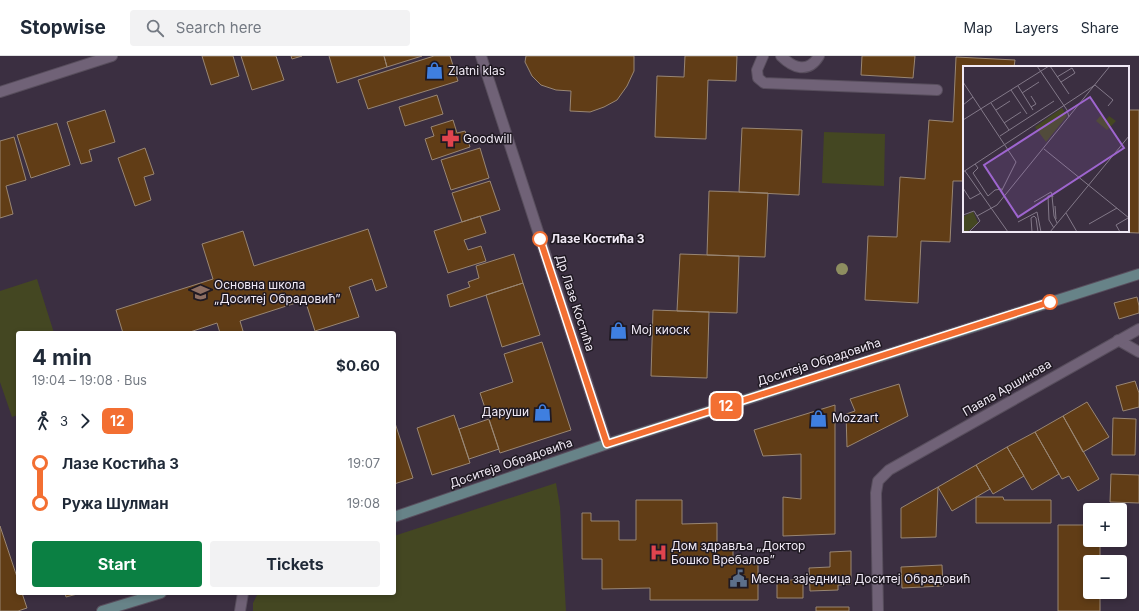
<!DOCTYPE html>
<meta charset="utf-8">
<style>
:root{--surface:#fff;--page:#f2f2f3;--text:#1f2937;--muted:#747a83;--line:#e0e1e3;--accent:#0b8043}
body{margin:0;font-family:Inter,sans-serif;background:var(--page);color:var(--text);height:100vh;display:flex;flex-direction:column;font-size:15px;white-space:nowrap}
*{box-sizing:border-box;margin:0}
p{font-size:13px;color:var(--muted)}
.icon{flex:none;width:22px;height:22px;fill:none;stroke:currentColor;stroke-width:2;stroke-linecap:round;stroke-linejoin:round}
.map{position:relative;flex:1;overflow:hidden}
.drawer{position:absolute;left:16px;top:275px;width:380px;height:264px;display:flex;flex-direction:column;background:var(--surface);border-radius:4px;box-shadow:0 2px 6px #0003}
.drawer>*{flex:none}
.badge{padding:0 8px;border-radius:6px;font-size:14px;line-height:26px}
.buttons{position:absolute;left:1083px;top:447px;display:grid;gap:8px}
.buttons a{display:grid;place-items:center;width:44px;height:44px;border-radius:4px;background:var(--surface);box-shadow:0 2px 6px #0003;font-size:20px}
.map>.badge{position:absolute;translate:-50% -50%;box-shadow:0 0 0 2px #fff}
.legs{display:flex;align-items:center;gap:6px;height:44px;padding:0 16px;font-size:13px}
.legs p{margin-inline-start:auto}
.head{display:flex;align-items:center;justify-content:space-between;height:68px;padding:0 16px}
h1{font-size:22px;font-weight:700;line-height:30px}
.primary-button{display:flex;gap:8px;margin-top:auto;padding:8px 16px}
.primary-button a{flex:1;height:46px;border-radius:4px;background:var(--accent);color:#fff;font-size:16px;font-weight:700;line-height:46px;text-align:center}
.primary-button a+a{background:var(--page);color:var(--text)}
ul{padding:0 16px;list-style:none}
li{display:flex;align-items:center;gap:14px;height:40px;font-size:15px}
li i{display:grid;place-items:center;width:6px;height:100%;margin:0 5px;background:currentColor}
li i::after{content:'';width:10px;height:10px;margin:-5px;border:3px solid;border-radius:50%;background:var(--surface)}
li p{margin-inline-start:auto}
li:first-child i{background:linear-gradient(#0000 50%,currentColor 0)}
li:last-child i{background:linear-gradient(currentColor 50%,#0000 0)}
header{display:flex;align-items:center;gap:24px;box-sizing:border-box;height:56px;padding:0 20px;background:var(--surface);border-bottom:1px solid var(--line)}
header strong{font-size:19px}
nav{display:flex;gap:22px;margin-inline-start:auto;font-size:14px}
.search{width:280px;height:36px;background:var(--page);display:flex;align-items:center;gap:10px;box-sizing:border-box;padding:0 14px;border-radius:4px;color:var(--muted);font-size:15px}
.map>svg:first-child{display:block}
</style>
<header>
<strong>Stopwise</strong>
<div class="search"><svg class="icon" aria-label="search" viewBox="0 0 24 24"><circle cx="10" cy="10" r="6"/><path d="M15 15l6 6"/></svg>Search here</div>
<nav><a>Map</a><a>Layers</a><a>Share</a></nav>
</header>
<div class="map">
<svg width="1139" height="555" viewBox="0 0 1139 555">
<rect width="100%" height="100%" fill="#3b2f41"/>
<path fill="#444722" d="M824,76L885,78L884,130L822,127Z
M37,223L54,277H18V359L12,361L0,326V235Z
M556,427L560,451L566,555H253V547L258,537H394V480Z"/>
<path fill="#613d16" stroke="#998673" d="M202,0H233L239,20L211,29Z
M241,0H276L284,24L252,34Z
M291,0H302L292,3Z
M329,0H384L387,11L337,27Z
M384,0H422L387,11Z
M434,0H450L458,25L368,53L358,24Z
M526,0H634V15L627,30L617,44L604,51L590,56L570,55L571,35L556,34L541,29L532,20L525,6Z
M685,0H737L736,25L708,24L706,83L655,81L657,20L684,21Z
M862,0H915L913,22L861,19Z
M956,1L1015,4L1014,11H964V125H953L950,186L921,185L918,247L865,244L868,180L897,181L900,121L925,123L929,64L953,66Z
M437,39L443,58L405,70L399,51Z
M105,54L115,86L89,94L92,105L81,108L67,66Z
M1128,54H1139V177L1089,175H1128Z
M453,64L457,77L465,75L470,91L432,104L425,83L434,80L431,71Z
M57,67L70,109L31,122L17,79Z
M742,72L802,74L799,139L739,136Z
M14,81L26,124L6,130L13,158L0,162V85Z
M145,92L154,118L144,121L151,144L135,150L118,102Z
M480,92L489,122L451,134L441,104Z
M490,125L500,154L462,166L452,137Z
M709,135L768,137L765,201L707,199Z
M480,160L486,177L464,184L468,194L481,190L486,205L448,217L434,175Z
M368,173L387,231L376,235L372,223L349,231L359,261L315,275L305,244L240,265L243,275L237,277H220L217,267L187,277H123L116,254L213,223L202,188L243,175L254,210Z
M514,198L523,227L450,251L447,239L470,231L468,226L479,222L476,210Z
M680,198L739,200L737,257L677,255Z
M523,227L540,279L502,291L486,239Z
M1137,241L1139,250V257L1119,263L1114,247Z
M653,254L709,256L707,322L651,320Z
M542,286L571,374L500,397L480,337L513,326L504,298Z
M1135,325L1139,337V351L1123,355L1116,330Z
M899,328L908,360L847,391L846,358L855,355L850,343Z
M1087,346L1109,381L1083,396L1063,360Z
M835,349V478L783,480V441L801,443V398L763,400L754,374Z
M454,359L470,407L432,419L417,372Z
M1063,360L1099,423L1078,435L1069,420L1062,423L1035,376Z
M1113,362L1136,363L1135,399H1112Z
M489,363L499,393L469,403L459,373Z
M394,367H395L413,422L394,428Z
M1035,376L1059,418L1032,434L1007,391Z
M1007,391L1024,420L993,438L976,409Z
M976,409L990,433L952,455L938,431Z
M1111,418L1139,419V447L1110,446Z
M938,431L936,481L901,482V452Z
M976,441H1003L1004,444H1051V467H976Z
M636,444H682V468L717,467V490H733V507H758V544H650V532L602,533V503H582V457H591V465H619V484H636Z
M1058,469H1090V484H1100V506H1090V536H1100V555H1058Z
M0,470L18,524V537H22L27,552L18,555H0Z
M851,495V528L838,529V534L810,535L809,512L830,511V496Z
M942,509L943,530L902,532L901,511Z
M777,524H803V542H777Z
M65,537H81L66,541Z
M816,551H849V555H816Z"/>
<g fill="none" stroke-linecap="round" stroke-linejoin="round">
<defs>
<path id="lane" d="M763,0L757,14L758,22L764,27L937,34
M781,0C793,12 808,18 819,0
M1118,284L1139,296"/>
<path id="street" d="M481,0L607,388
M0,36L112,0
M240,555L243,537
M878,555L876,437L878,425L889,414L1139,273"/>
<path id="secondary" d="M394,461L607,388L1139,218
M102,555L161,537"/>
</defs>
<use href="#lane" stroke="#584e5d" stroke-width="12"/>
<use href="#street" stroke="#584e5d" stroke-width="12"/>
<use href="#secondary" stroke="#584e5d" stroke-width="12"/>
<use href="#lane" stroke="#706277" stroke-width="10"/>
<use href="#street" stroke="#706277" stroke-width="10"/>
<use href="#secondary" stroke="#678388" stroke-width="10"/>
</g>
<circle fill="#8e8e60" cx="842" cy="213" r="6"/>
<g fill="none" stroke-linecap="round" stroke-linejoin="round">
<defs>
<path id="line-1" d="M540,183L607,388L1050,246"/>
</defs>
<use href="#line-1" stroke="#fff" stroke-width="9"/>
<use href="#line-1" stroke="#f36f32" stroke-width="6"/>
</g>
<defs>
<symbol id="shop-bare" viewBox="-9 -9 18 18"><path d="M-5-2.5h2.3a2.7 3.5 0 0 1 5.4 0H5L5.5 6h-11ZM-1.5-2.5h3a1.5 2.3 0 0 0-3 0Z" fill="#3f7fe0" stroke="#1f1922" stroke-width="2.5" paint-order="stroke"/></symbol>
<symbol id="pharmacy-bare" viewBox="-9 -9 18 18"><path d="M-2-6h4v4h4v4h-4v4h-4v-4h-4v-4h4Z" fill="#e0444e" stroke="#1f1922" stroke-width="2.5" paint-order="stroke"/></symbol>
<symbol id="school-bare" viewBox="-9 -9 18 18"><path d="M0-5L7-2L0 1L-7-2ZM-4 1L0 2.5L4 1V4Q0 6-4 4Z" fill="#8d6e63" stroke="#1f1922" stroke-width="2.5" paint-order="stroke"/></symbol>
<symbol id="hospital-bare" viewBox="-9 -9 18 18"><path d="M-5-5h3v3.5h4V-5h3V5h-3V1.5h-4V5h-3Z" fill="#e0444e" stroke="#1f1922" stroke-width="2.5" paint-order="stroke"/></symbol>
<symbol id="civic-bare" viewBox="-9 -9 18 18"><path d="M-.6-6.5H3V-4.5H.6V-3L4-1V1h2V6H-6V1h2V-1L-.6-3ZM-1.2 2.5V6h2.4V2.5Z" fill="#5c6f8a" stroke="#1f1922" stroke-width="2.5" paint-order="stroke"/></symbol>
</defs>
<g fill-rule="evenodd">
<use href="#shop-bare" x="422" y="2" width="25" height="25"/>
<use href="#pharmacy-bare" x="438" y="70" width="25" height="25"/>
<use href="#school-bare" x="188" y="224" width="25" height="25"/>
<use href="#shop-bare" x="606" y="262" width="25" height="25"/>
<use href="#shop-bare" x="530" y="344" width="25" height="25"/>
<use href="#shop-bare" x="806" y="350" width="25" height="25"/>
<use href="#hospital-bare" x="646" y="484" width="25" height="25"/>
<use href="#civic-bare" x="726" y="510" width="25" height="25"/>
</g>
<g fill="#fff" stroke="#f36f32" stroke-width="2">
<circle cx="540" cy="183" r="7"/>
<circle cx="1050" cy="246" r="7"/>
</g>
<g text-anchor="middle" stroke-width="3" stroke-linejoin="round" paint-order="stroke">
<g font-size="12" fill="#f0e9f5" stroke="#1f1922" text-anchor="start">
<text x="448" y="19">Zlatni klas</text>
<text x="463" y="87">Goodwill</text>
<text x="214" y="233">Основна школа<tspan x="214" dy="14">„Доситеј Обрадовић”</tspan></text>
<text x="631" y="278">Мој киоск</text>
<text x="529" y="360" text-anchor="end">Даруши</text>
<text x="832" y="366">Mozzart</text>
<text x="671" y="494">Дом здравља „Доктор<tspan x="671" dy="14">Бошко Вребалов”</tspan></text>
<text x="751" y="527">Месна заједница Доситеј Обрадовић</text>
</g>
<g font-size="12" font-weight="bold" fill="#f0e9f5" stroke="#1f1922" text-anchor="start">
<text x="551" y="187">Лазе Костића 3</text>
</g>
<g font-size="12" fill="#f0e9f5" stroke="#1f1922">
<text transform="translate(575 247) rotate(72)" y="4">Др Лазе Костића</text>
<text transform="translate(819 306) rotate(-18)" y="4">Доситеја Обрадовића</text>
<text transform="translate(1007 332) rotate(-30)" y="4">Павла Аршинова</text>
<text transform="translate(511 407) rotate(-19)" y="4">Доситеја Обрадовића</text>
</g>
</g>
<g transform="translate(963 10)">
<rect width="166" height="166" fill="#3b2f41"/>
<path d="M99,42L104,50L83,76L72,61ZM138,49L143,54L146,50L153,55L144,64L133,55ZM10,145L15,157L4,166H0V151Z" fill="#444722"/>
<path fill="none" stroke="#837989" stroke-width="1" d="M74,0L104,44L106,51M87,0L106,28M94,11L109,2L112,7L98,16M0,16L53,96L38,126M55,20L70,44M48,24L64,48M59,27L76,16M68,30L73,38L68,41M28,37L46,64M0,39L10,31M33,44L47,35M0,54L86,0M41,57L58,46M37,70L91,35M81,83L166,152M12,98L15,102L10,107L25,130L32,124L39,123M2,105L45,166M0,106L132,19L150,34L145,40M0,122L7,133L18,127M71,136L88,126L90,131M92,140L93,153M103,147L114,166M0,149L11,145L17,155L6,166M14,150L34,139L147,0M55,156L74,146L78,166M126,158L154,142M91,162L86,154L85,130H89L91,150L94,157M69,166L68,152L71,150L73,152L75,166M87,166L166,70M157,166L153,159L165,152"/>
<path fill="#9e65cf" fill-opacity="0.15" stroke="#9e65cf" stroke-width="2" d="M127,31L161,82L55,151L21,99Z"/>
<rect width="166" height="166" fill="none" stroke="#f0e9f5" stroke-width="2"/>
</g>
</svg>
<div class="buttons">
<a>+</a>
<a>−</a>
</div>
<b class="badge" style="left:726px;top:350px;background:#f36f32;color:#fff">12</b>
<section class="drawer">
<div class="head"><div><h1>4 min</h1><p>19:04 – 19:08 · Bus</p></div><b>$0.60</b></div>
<div class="legs"><svg class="icon" aria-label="walk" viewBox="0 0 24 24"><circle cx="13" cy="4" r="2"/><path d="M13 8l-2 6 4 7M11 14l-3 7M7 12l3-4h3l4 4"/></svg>3<svg class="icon" aria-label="forward" viewBox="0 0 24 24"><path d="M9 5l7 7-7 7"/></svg><b class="badge" style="background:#f36f32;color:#fff">12</b></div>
<ul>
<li><i style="color:#f36f32"></i><b>Лазе Костића 3</b><p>19:07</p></li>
<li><i style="color:#f36f32"></i><b>Ружа Шулман</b><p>19:08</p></li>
</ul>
<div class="primary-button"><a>Start</a><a>Tickets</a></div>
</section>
</div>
